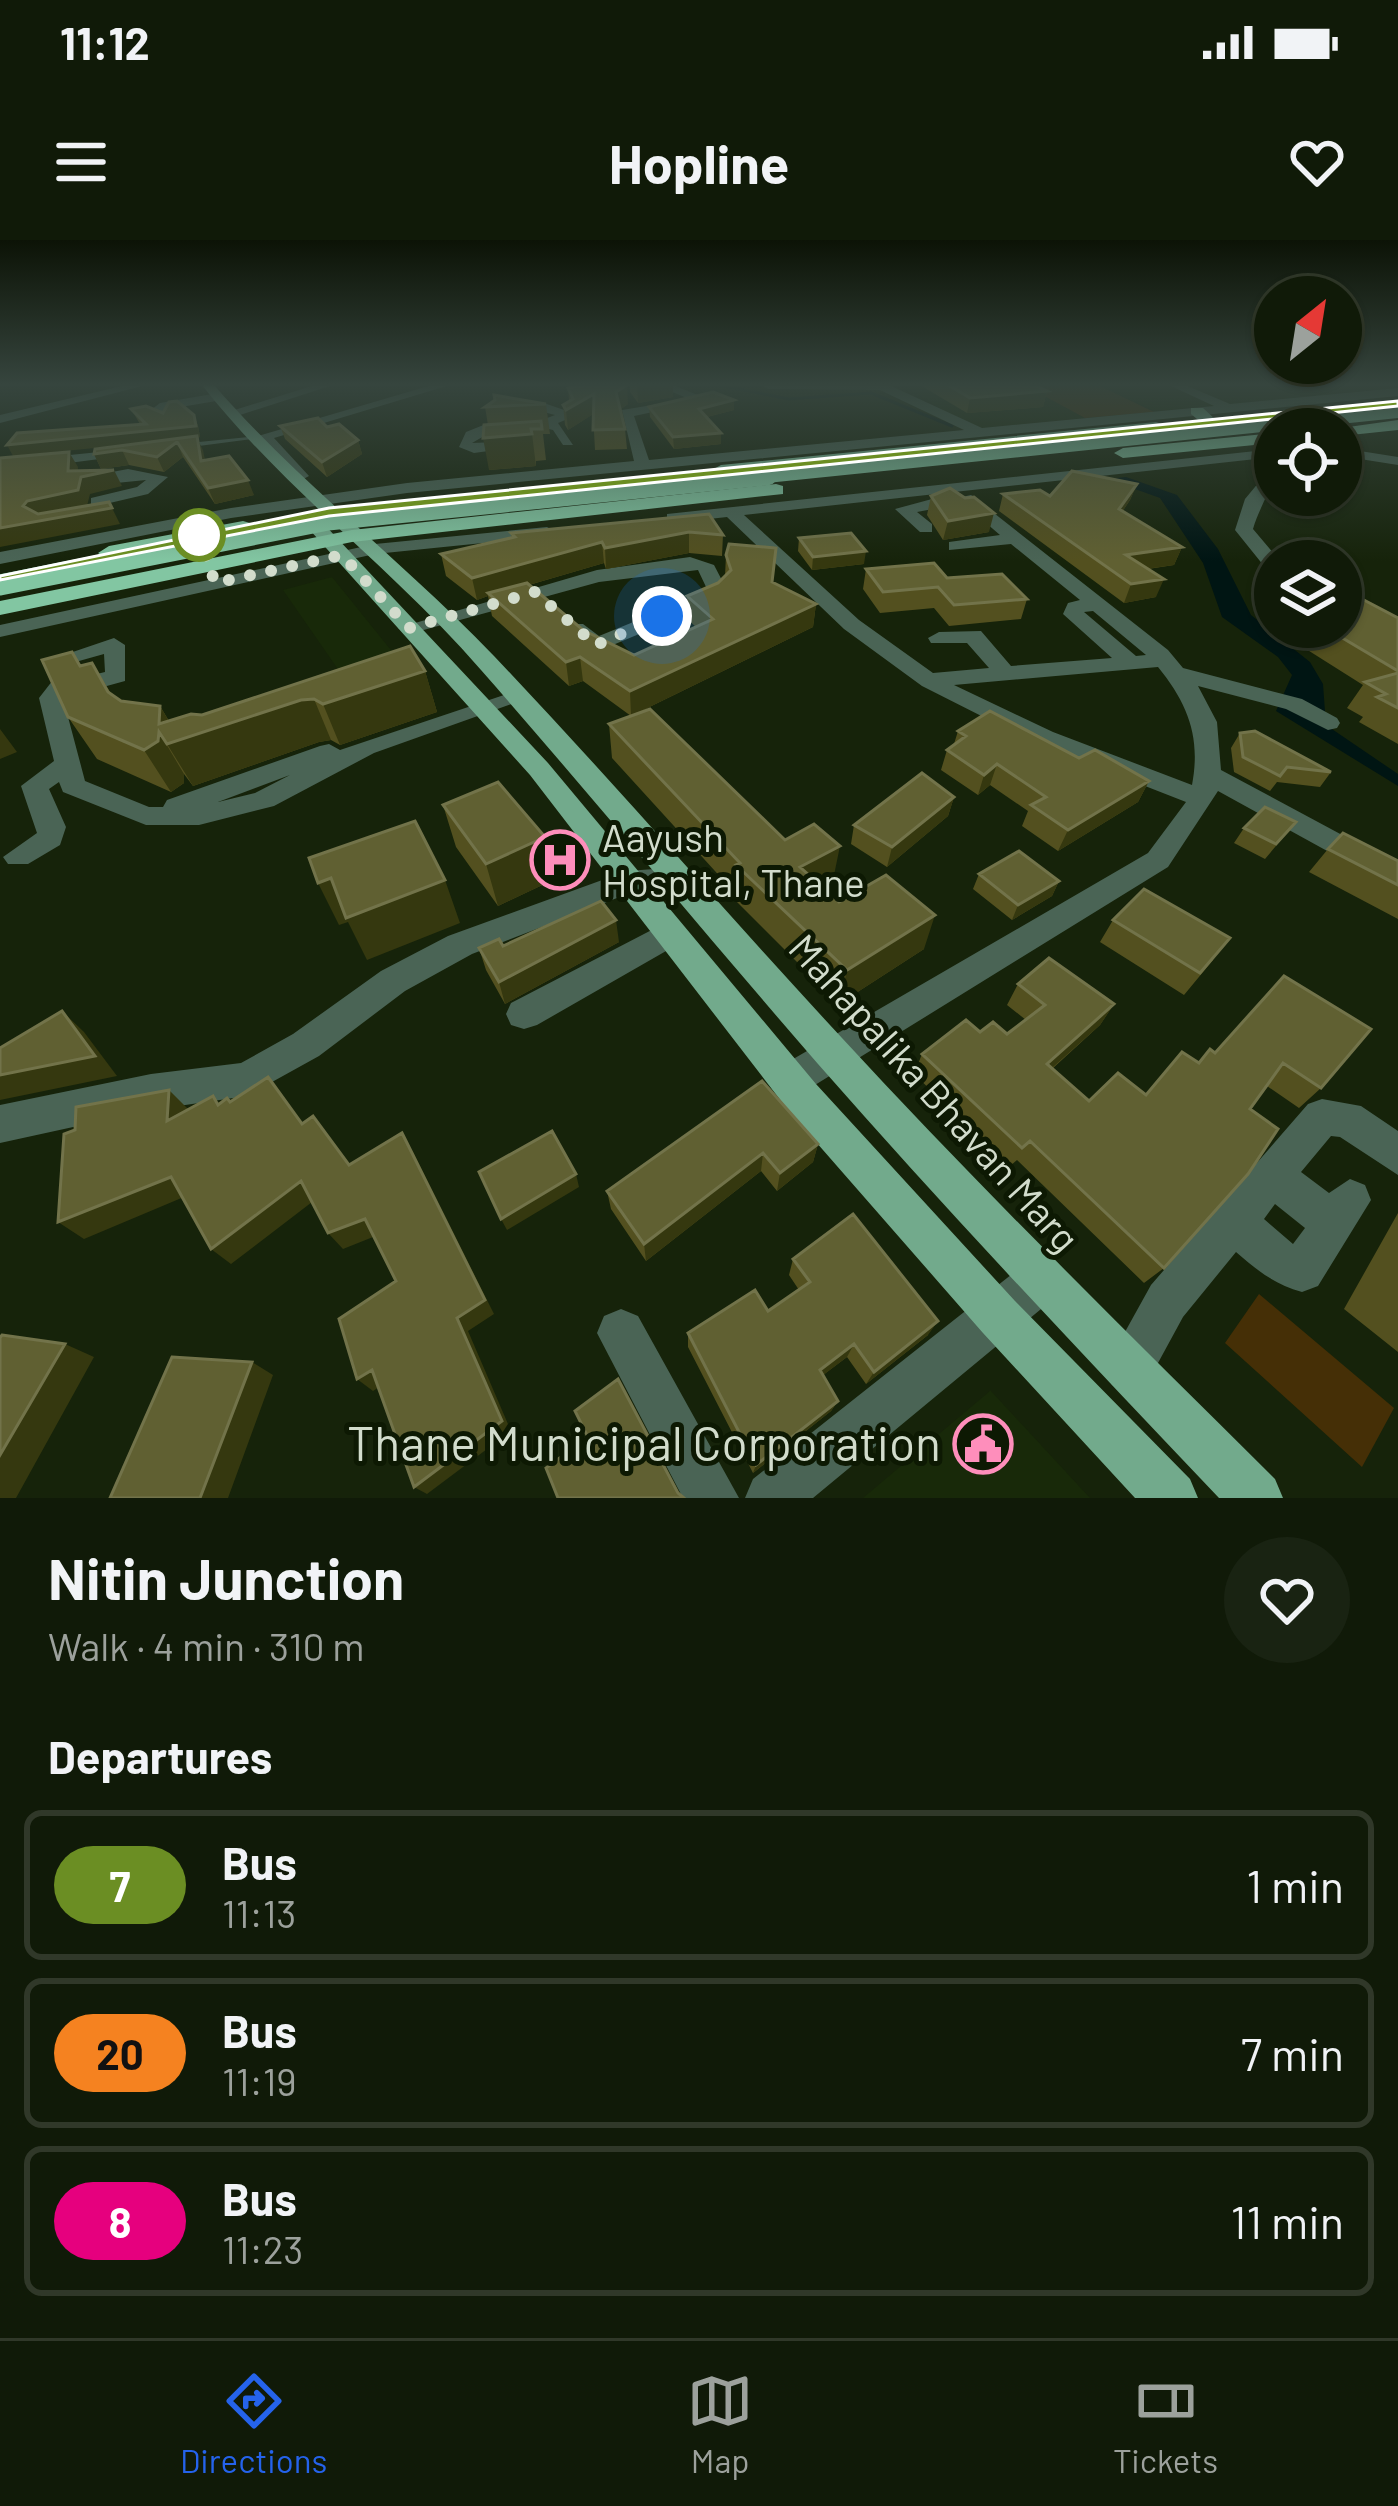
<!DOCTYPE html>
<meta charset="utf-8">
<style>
:root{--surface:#101a08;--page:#192312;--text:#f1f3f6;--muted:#9ca19c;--line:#303829;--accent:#2563eb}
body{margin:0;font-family:Barlow,sans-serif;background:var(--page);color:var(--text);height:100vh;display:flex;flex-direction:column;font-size:45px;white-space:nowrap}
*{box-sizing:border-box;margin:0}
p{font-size:39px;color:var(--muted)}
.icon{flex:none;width:66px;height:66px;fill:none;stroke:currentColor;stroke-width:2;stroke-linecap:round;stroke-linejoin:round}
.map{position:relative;height:1258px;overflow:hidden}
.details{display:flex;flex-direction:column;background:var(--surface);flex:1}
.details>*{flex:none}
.badge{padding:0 24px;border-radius:39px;font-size:42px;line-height:78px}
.needle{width:78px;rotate:30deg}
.tools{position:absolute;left:1254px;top:36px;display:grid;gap:24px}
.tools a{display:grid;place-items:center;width:108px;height:108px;border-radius:50%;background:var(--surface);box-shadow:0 3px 9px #0004,0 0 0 3px var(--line);font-size:60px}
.you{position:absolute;width:60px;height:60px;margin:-30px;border:9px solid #fff;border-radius:50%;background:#1a73e8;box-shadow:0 0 0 18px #1a73e833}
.map>.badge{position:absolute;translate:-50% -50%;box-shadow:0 0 0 6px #fff}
h2{padding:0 48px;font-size:45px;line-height:108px}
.round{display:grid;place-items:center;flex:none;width:126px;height:126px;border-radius:63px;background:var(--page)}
.head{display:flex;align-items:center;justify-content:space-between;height:204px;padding:0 48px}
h1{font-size:57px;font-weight:700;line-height:90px}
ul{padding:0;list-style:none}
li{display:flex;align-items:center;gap:36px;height:150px;margin:0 24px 18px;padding:0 24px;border:6px solid var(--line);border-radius:18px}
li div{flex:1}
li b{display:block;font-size:45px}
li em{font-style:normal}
li .badge{min-width:132px;font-weight:700;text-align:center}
.status{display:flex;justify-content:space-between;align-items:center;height:84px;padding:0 60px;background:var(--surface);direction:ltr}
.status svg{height:33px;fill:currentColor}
header{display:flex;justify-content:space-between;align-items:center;height:156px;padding:0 48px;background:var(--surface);font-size:54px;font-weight:700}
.tab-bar{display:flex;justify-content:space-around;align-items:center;height:168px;border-top:3px solid var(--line);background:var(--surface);font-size:33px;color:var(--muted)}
.tab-bar a{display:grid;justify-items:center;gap:6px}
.tab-bar .on{color:var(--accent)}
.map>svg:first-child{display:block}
</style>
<div class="status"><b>11:12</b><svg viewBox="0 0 49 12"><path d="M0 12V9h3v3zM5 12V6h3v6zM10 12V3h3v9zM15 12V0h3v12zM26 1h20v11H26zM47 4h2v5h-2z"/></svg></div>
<header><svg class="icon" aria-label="menu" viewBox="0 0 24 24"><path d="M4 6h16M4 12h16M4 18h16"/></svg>Hopline<svg class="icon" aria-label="heart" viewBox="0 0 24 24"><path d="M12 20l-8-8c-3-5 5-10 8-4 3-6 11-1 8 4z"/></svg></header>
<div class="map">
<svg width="1398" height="1258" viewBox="0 0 1398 1258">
<rect width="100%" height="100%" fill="#16230a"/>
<path fill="#182909" d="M904,145H1024L1085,178L972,189Z
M1098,145H1398V148L1154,171Z
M332,337L407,430L351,448L283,350Z
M990,1150L1090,1258H863L990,1151Z"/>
<path fill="#452f06" d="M1024,145H1098L1154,172L1085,178Z
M1259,1054L1394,1168L1362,1227L1225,1103Z"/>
<path fill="#001513" d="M1126,237L1177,255L1218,309L1251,375L1310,422L1323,444L1326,485L1398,534V546L1276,471L1292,435L1278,417L1222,377L1203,323L1160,258L1107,239Z"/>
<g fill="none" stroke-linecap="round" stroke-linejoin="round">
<path stroke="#001513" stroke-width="3" d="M718,145L789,159L871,153L952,186"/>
<path fill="#4a6455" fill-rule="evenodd" d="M126,145H146L0,183V175Z
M315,145H333L237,176L225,173Z
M432,145H450L274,198L309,236L296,243L260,198L0,232V222L258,196Z
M656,145H673L710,160L634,176L649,220L964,190L880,150L768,149L762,145H889L982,188L1214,166L1169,145H1185L1230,164L1398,148V156L407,253L231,278L0,324V312L231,268L407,243L634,221L622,170L689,159Z
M218,153L222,160L169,169L168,179H158L151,170L160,163Z
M523,162H541L570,172V178L558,183L573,205H563L553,190L493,176ZM532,169L555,175L542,180L511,174Z
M491,182L496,189L472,203L524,201L531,205L474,213L459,207L466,192Z
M1341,208L1398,217V225L1341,216Z
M1275,209V217L744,275L859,380L933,433L989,428L967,403H931L928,398L939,392L981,391L1011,426L1112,418L1063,374L1068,363L1080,360L1011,304L949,310V302L1000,295L957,258L971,255L1168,410L1183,428L1302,459L1337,478L1340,483L1337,488L1328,490L1286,469L1198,446L1217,482L1221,530L1398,625V650L1218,551L1168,627L802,853L789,858L776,853L770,841L776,829L1148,613L1186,562L1035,503L922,446L844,389L727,277L673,283L667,282V274ZM1093,371L1146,415L1136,416L1084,372ZM1158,427C1188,464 1201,497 1192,545L1053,492L954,445Z
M1275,223C1275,246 1259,267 1253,289L1280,321H1275V333L1268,331L1235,290L1245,259Z
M128,229L168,237L148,254L97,266L91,264V258L137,247L146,240L86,246L78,241L88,230L96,235Z
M932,259L940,264L938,268L917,272L932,284V292H920L895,269Z
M547,287L556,292L553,296L375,314L0,397V385L375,304Z
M690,317L714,325L727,350L716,362L596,412L569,392V384H583L599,396L702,354L707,349L698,330L599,342L409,394L398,388L597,330Z
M114,398L125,405V441L63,458L85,541L149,567H163L167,560L320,506L329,504L340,510L516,451L528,458L374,513L274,566L199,585H146L63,552L59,542L49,549L66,587L60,605L28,624H8L3,617L37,593L21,546L54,521L39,458L53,440L58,417ZM104,414L105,432L76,439L79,421ZM290,535L255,553L218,562Z
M682,627L693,630L697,638L693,646L630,653L472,714L405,751L319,816L247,856L151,870L0,903V865L151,834L241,823L293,794L381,731L448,696L627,631Z
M669,681L680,685L685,694L680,703L537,785L524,789L511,785L506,774L511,763Z
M1322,859L1361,866L1398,891V935L1340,897L1331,896L1301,932L1329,953L1350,939L1365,945L1371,960L1318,1046L1302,1052C1274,1044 1258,1031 1236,1012L1183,1077L1146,1145L1129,1152L1112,1145L1105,1128L1151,1045L1308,864ZM1275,964L1305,988L1293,1004L1264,979Z
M1042,1016L1058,1023L1065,1039L1058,1055L813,1258H745L753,1239L1026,1023Z
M621,1069L638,1076L739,1258H683L597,1093L604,1076Z"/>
<path fill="#72aa8c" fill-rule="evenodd" d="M202,145H214C300,244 403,321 494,416C613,541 725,672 842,798C982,950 1129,1094 1275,1239L1283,1258H1219C1083,1115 948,972 818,824C705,694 595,560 481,430C393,328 285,251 202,145Z
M309,281H321L548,523L816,844L1015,1061L1190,1239L1198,1258H1135L983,1093L788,870L530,535L309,289Z"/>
<path fill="#82c6a2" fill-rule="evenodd" d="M1191,168H1203L1217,181L1203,184L1191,174Z
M1398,180V190L1341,196V189H1334Z
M1156,182L1162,184V190L721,235L712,230L721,225Z
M1275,193V203L1123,218L1114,213L1123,208Z
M776,244L783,246V254L352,302L0,375V361L352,290Z
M243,281L250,283V291L109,320L98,313L109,306Z"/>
<path stroke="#82c6a2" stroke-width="16" d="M738,238L1398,170"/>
<path stroke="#82c6a2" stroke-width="21" d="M0,345L328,280L767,235"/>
</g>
<path fill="#53501f" d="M630,145H673V157L638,163L630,152Z
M920,145H1034L1047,151L1043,167L967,173Z
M568,148L628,164L621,169L625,189L627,209L595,210L593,174L568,190L565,185L563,165L569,161Z
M734,160V170L707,177L721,193V204L674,209L650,177L649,167Z
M546,164L550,194H543L546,220L536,221V226L489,230L488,185L485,167Z
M131,169L194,175L198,186L200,197L197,198L205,220L254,255L215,264L183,217L164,232L129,225L101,229L94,214L142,203L140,184Z
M280,186L327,187L358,200L362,214L327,237L285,199Z
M1137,244L1130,260L1122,272L1182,307L1174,325L1148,329L1156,357L1124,363L999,271L1003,254L1050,256Z
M931,256L989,292L943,300L927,275Z
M709,274L723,295L722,316L689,313L606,329L604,323L529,345L583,390L634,415L696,387L687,379V356L718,343L725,336L726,315L773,343L816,364L813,387L631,476L583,441L569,446L492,376L488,356L477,360L446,336L441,314L512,298L511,293Z
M799,298L864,324L812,330L798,311Z
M866,329L947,338L1027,359L1021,379L949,386L934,368L880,373L863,349Z
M1275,332V379L1269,376L1274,367L1256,357L1269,334Z
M1398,378V504L1359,482L1363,477L1347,468L1363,445L1306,409L1312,399L1290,387H1341Z
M92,423L112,455L121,461L160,466L169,481L425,431L437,472L340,505L331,500L319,502L193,546L184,534V543L171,552L97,519L68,477L81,426Z
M609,484L785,600L833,640L822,647L839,662L924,709L839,764L734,659L735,653L612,518Z
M958,491L1079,518L1149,541L1138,562L1058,611L1022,586L1028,571L990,545L978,555L941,530L947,510L954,504Z
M1240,493L1331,532L1320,547L1277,542L1270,551L1234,532L1231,508Z
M954,557L948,576L887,627L851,604L854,585Z
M443,565L553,640L498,666L456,607Z
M1296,582L1265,619L1234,603L1244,588Z
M1328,609L1398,621V679L1309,632Z
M979,634L1059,641L1052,656L1012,680L973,649Z
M1113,680L1213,720L1184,755L1100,702Z
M619,702L505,764L486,730L479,708L503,706Z
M1284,736L1321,848L1299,868L1267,846L1250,869L1164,1028L1144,1043L1017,920L1010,926L914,834L922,814L980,792L1007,794L1026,780L1007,765L1018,744L1114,764L1100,785L1052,829L1089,861L1146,855L1215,813Z
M762,841L818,904L813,922L777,951L761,931L646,1021L611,969L607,951Z
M1398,973V1112L1344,1069Z
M793,1019L928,1095L866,1144L847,1117L823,1135L838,1161L831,1171L753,1233L688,1107V1093L768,1071L799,1050L789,1035Z"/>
<path fill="#35380f" d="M637,145H673V157L638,163Z
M627,146L628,164L618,171L616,152Z
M1047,151L1043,167L967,173L970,158Z
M594,154L595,173L568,190L566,170Z
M734,160V170L699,179V169Z
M194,175L198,186L200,197L197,198L203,210L208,236L201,221L197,198L13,216L7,205L196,186Z
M721,193V204L674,209L673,197Z
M532,194L536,226L489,230L483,198Z
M358,200L362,214L327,237L322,222Z
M177,202L183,217L164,232L157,217Z
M122,210L129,225L101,229L94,214Z
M69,212L78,227L77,247L68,231Z
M114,230L122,246L90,254L87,266L112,268L120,284L0,307V288L27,261L81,237Z
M248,240L254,255L215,264L208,248Z
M1137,244L1130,260L1112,287L1119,269Z
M994,273L989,292L943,300L948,281Z
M689,292V313L606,329L605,308Z
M602,302L604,323L491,356L488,353V356L477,360L472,338Z
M1182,307L1174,325L1118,333L1126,315Z
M866,311L864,324L812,330L813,317Z
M1164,339L1156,357L1124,363L1131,344Z
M816,364L813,387L631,476L630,451Z
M580,417L583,441L569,446L566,422Z
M425,431L437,472L340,505L323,464Z
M314,459L331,500L319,502L193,546L167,504L159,484L160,466L180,500L301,460Z
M0,489L17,512L0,519Z
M159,492L184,534V543L171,552L144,510Z
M997,524L990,545L978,555L984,535Z
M1149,541L1138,562L1058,611L1068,590Z
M954,557L948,576L887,627L892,607Z
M545,597L553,640L498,666L486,624Z
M840,606L833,640L795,662L800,627Z
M331,638L445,640L460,683L367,720L348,682L339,685L318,643Z
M1059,641L1052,656L1012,680L1018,665Z
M935,675L924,709L839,764L847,730Z
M616,680L619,702L505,764L499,742Z
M1114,764L1100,785L1034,844L1047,824Z
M62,771L84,792L117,836L0,860V835Z
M169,850L188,869L167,881Z
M402,893L413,912L494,1074L468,1091L511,1191L427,1254L414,1247L457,1078Z
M818,904L813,922L777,951L780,933Z
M763,913L761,931L646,1021L644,1004Z
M576,934L579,947L507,990L501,979Z
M171,937L191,954L84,999L58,982Z
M301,941L316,959L231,1024L211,1009Z
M365,979L378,995L343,1009L328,993Z
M938,1081L928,1095L866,1144L874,1132Z
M65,1104L94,1117L16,1258H0V1215Z
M854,1104L847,1117L814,1142L820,1130Z
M252,1122L273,1135L228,1258H200Z
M372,1130L387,1142L373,1151L357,1139Z
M838,1161L831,1171L753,1233L756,1225Z"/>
<path fill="#606032" stroke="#72734a" stroke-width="3" d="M584,145H627L616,152L625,189L593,190L594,154L566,170L563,165L573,159L568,148Z
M948,145H1034L1047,151L970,158Z
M713,152L734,160L699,169L721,193L673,197L649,167Z
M494,155L546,164L485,167L495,160Z
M177,161L194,175L196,186L7,205L17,193L146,184L131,169L146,166L163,173L169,162Z
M318,178L327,187L339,184L358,200L322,222L280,186Z
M541,181L542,189H531L532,194L483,198L484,185Z
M197,196L201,221L229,216L248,240L208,248L177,202L157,217L122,210L94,214L95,209Z
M69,212L68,231L114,230L81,237L78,250L27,261L23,266L38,274L109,262L112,268L0,288V218Z
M1072,231L1137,244L1119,269L1182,307L1126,315L1164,339L1131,344L1003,254L1040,250L1050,256Z
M950,248L965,258L974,257L994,273L948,281L931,256Z
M709,274L723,295L689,292L605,308L602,302L472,338L441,314L515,297L511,293Z
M851,293L866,311L813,317L799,298Z
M729,304L776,308L772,342L816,364L630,451L580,417L566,422L488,353L527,343L583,390L634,415L713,379L687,356L718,343L731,330L726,315Z
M934,323L947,338L1002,334L1027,359L954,365L938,347L883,352L866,329Z
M1341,348L1398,378V431L1324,387H1341Z
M410,406L425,431L323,464L314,459L301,460L167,504L159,492L158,501L144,510L68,477L42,420L72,412L80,426L92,423L108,452L121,461L160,466L159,484L191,474L202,475Z
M1398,433V468L1377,457L1386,454L1365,442Z
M650,469L785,600L814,584L840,606L800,627L839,662L886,635L935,675L847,730L736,625L740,623L609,484Z
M990,471L1079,518L1095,510L1149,541L1068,590L1031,565L1046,557L997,524L984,535L947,510L966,496L958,491Z
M1255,491L1331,532L1287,527L1280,536L1243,517L1240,493Z
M922,533L954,557L892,607L854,585Z
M498,542L545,597L486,624L443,565Z
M1265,567L1296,582L1276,604L1244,588Z
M415,581L445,640L346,678L331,638L318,643L309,618Z
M1343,593L1398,621V645L1328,609Z
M1019,611L1059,641L1018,665L979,634Z
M1144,649L1230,698L1200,733L1113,680Z
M601,661L616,680L499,742L479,708L499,699L503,706Z
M1049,718L1114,764L1047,824L1089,861L1118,833L1146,855L1182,812L1199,823L1210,809L1215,813L1284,736L1371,789L1321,848L1283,823L1250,869L1278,889L1248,934L1164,1028L1030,901L1022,908L922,814L966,780L980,792L993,782L1007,794L1045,765L1018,744Z
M62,771L95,816L0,835V808Z
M268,837L302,884L313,876L349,925L402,893L485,1060L457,1078L502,1181L414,1247L372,1130L357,1139L339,1079L396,1041L365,979L328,993L301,941L211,1009L171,937L58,982L64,894L75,890L76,867L169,850L167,881L213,856L218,865L227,858L230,862Z
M762,841L818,904L780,933L763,913L644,1004L607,951Z
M552,891L576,934L501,979L479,932Z
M853,974L938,1081L874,1132L854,1104L820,1130L838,1161L756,1225L688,1093L755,1050L768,1071L810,1042L793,1019Z
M2,1095L65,1104L0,1215V1098Z
M172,1117L252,1122L200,1258H110Z
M618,1139L678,1253L684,1258H558L546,1228L588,1197L575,1171Z"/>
<linearGradient id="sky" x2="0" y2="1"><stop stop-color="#0c1306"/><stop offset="0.45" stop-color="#36453e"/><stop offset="1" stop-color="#36453e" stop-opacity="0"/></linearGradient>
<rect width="1398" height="321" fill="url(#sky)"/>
<path fill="#6b8e23" stroke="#fff" stroke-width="3" d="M1398,161V166L329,276L0,340V336L329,268Z"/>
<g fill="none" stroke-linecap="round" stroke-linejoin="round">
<path stroke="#d2dccc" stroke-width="12" stroke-dasharray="0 21.6" d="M199,295L215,343L342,315L409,388L535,352L596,405L662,376"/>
</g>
<defs>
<symbol id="hospital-ring" viewBox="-11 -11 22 22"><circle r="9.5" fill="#0d1903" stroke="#fe8ebb" stroke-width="1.5"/><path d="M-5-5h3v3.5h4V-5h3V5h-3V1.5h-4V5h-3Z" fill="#fe8ebb"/></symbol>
<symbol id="civic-ring" viewBox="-11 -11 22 22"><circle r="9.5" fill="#0d1903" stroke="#fe8ebb" stroke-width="1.5"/><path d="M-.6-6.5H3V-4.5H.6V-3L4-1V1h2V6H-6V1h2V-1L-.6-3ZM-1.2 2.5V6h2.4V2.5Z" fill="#fe8ebb"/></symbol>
</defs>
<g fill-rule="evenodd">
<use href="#hospital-ring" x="527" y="587" width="66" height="66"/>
<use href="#civic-ring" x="950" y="1171" width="66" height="66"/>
</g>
<circle fill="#fff" stroke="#6b8e23" stroke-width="6" cx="199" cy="295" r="24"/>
<g text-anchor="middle" stroke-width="10" stroke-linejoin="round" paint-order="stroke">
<g font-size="39" fill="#d2dccc" stroke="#0d1903" text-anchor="start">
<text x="602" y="612">Aayush<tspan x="602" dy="45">Hospital, Thane</tspan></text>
</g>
<g font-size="39" fill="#d2dccc" stroke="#0d1903">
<text transform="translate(934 853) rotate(48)" y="14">Mahapalika Bhavan Marg</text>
</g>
<g font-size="48" fill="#d2dccc" stroke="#0d1903" text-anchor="end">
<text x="941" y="1221">Thane Municipal Corporation</text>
</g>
</g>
</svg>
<div class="tools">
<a><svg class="needle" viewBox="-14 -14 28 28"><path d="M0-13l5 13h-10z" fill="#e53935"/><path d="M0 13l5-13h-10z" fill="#9ca19c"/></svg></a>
<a><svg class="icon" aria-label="locate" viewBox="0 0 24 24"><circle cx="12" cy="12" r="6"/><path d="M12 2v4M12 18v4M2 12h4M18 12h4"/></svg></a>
<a><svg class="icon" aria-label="layers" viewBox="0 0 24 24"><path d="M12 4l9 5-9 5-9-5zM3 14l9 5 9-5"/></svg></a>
</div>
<div class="you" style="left:662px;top:376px"></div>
</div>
<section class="details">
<div class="head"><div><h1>Nitin Junction</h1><p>Walk · 4 min · 310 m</p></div><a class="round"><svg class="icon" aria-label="heart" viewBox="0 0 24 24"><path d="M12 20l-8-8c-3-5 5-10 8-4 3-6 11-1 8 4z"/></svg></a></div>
<h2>Departures</h2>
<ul>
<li><span class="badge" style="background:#6b8e23;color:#fff">7</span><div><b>Bus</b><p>11:13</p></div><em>1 min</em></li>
<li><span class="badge" style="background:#f58220;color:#111">20</span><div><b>Bus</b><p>11:19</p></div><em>7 min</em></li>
<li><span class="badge" style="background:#e6007e;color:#fff">8</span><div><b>Bus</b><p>11:23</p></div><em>11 min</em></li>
</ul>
</section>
<nav class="tab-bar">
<a class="on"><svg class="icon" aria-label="directions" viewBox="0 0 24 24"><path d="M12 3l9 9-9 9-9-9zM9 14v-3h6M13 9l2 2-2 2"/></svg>Directions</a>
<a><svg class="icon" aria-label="map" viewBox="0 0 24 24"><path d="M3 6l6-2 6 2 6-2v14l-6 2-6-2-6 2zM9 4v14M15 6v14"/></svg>Map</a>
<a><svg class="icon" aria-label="tickets" viewBox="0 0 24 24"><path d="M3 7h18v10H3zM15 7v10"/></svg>Tickets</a>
</nav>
